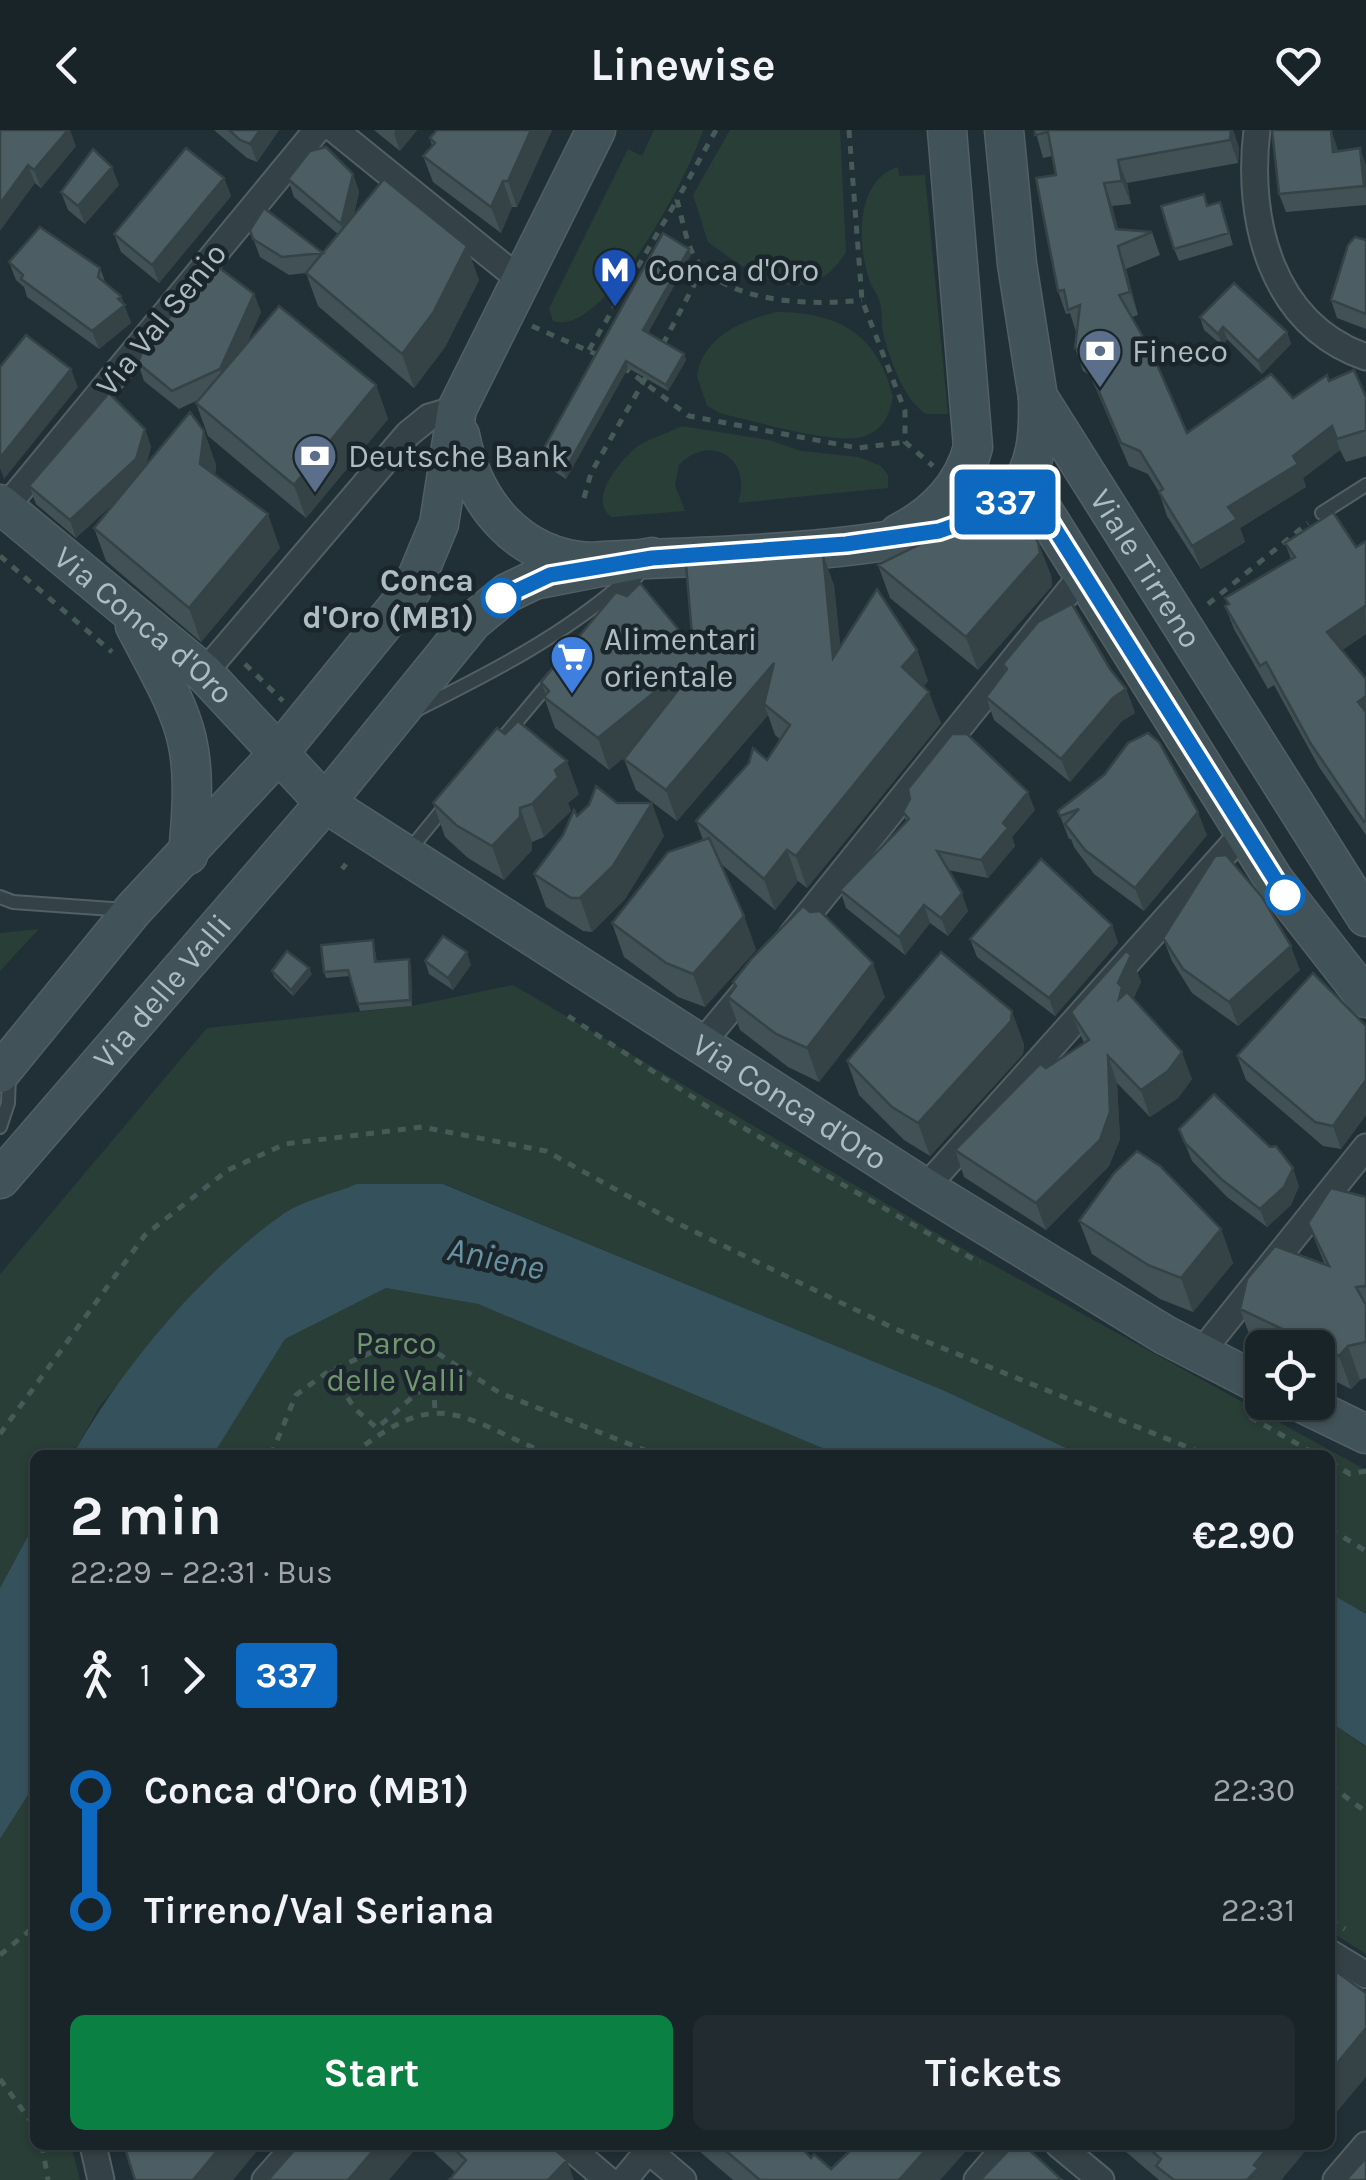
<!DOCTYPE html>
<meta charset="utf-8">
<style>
:root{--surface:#192428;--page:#222c30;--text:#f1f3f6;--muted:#9fa4a8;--line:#374145;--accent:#0b8043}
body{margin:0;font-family:Karla,sans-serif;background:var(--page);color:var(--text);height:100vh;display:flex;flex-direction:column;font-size:38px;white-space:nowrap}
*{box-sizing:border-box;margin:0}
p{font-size:32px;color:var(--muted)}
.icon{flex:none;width:55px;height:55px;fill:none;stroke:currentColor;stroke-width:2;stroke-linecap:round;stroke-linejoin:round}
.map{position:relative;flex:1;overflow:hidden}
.drawer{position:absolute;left:30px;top:1320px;width:1305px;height:700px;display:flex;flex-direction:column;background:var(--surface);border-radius:15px;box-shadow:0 2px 8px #0004,0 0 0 2px var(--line)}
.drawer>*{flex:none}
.badge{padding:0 20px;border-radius:8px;font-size:35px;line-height:65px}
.controls{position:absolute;left:1245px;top:1200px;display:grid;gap:20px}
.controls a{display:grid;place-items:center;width:90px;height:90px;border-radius:15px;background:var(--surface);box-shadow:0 2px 8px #0004,0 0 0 2px var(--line);font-size:50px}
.map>.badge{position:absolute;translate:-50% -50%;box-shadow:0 0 0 5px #fff}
.legs{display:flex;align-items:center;gap:15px;height:110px;padding:0 40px;font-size:32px}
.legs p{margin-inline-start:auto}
.headline{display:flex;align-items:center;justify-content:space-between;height:170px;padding:0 40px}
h1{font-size:55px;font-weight:700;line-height:75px}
.action{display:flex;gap:20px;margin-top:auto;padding:20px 40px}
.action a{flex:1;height:115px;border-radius:15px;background:var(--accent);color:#fff;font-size:40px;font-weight:700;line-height:115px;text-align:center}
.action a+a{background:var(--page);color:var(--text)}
ul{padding:0 40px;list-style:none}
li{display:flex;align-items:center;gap:35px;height:120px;font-size:38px}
li i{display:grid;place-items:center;width:15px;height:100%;margin:0 12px;background:currentColor}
li i::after{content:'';width:25px;height:25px;margin:-12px;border:8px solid;border-radius:50%;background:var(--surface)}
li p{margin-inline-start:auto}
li:first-child i{background:linear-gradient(#0000 50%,currentColor 0)}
li:last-child i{background:linear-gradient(currentColor 50%,#0000 0)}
header{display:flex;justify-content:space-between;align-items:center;height:130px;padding:0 40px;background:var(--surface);font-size:45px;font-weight:700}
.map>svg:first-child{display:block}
</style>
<header><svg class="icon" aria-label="back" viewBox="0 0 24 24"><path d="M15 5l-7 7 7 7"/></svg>Linewise<svg class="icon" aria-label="heart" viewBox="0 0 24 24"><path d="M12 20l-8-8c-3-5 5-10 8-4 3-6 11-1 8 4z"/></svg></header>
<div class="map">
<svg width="1366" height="2050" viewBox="0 0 1366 2050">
<rect width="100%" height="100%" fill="#213036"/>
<path fill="#293e37" d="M654,0H703C691,40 605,209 553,191L549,179L554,168L628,19L642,26Z
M730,0H840L846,122C807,185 754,146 708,112L693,65Z
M898,37L899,46L925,45L948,284H926C903,269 890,229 883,203C881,193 883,183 880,173C878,165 873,159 870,152C857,115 855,50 898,37Z
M776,182C838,182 878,204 893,267C890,283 884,298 868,305C843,318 752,290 722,284L707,276L697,246C703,207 741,191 776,182Z
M682,296L769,310L801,321L859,327L881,336L888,345V358L738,373C753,329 711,302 679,335L675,355L685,381L612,387C586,371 621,329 638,316C651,308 668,303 682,296Z
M39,799L0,841V803Z
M513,855L964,1119L1366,1340V1484L1330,1463V1325H1081L945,1261L444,1054L281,1085L200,1158L99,1277L73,1325H35V1393L0,1458V1144L207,898L412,876Z
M386,1158L478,1174L839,1325H213L285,1209Z
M1330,1592L1366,1617V1824L1330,1801Z
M35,1654V2015H71L80,2050H0V1709Z"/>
<path fill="#35525c" d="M357,1054H443L945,1261L1081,1325H839L478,1174L386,1158L285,1209L213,1325H73C119,1241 200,1144 279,1087C300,1071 333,1064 357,1054Z
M35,1393V1654L0,1709V1458Z
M1330,1463L1366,1484V1616L1330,1592Z"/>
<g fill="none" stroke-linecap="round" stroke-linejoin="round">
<defs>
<path id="lane" d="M1322,383L1366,355
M612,478L643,438
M416,580C488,544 563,506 624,452
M503,608L554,547
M407,723L448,673
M0,767L13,772L126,780
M0,997L8,973L9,944"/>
<path id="street" d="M335,0L518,148
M1257,0C1246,90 1271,194 1366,227
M5,378L317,0
M204,543L408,304L429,287L457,279
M791,806L1082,445
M702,913L753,852
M925,1058L1244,702
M1199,1225L1366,1017
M1330,1823L1366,1845
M93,2015L101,2050
M567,2015L608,2050
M642,2015L683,2050
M1059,2015L1101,2050
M265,2050L296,2015
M624,2050L653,2015
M977,2050L1007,2015
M1336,2050L1366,2015"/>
<g id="secondary">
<path id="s1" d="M1004,0L1017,134L1038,267L1366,787"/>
<path d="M460,305C473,372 517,428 590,432C682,425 950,428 1011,367C1038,340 1039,302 1038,267"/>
<path d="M1024,350L1274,750L1366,868"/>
<path id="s2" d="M0,374L204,543L325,673L925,1058L1165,1205L1262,1255"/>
<path d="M899,403C935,385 963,356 973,317L947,0"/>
<path d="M135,496C188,596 199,608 188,725"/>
<path d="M0,943L133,780L277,625L412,459L439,394L457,279L596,0"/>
<path id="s3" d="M0,1049L325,673L472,492L507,463L534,450L652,427"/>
<path d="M1300,1272L1366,1304"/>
</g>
</defs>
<use href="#lane" stroke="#525f64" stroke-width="16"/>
<use href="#street" stroke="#525f64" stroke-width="29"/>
<use href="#secondary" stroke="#525f64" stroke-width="41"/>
<path stroke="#465a57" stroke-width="5" stroke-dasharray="8 8" stroke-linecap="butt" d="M716,0L677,70C682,87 685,108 693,124C719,174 814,176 862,170
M849,0L862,170L905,281V312L933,336
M532,196L600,226
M663,214L704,136
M589,220L677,70
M623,237L689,286L858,318L905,312
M584,368L591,343L649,242
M0,426L112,522
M1208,474L1308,393
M245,534L283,571
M342,739L346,734
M568,886L714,981L980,1133
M330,1241L355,1279L377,1298L424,1257L433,1256L435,1279
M1250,1287L1317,1325
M0,1304L145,1105L228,1040L285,1014L422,997L546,1021L673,1091L893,1198L1207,1325
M271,1325L296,1265L326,1243L392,1213L418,1211L500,1263L657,1325
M352,1325C439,1255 458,1286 550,1325
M1330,1332L1350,1344L1366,1341
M1330,1399L1366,1421
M1330,1655L1366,1682
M1330,1790L1345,1799
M0,1825L35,1796
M0,1949L35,1997
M42,2015L48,2050"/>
<use href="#lane" stroke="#344146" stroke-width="12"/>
<use href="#street" stroke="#344146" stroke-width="25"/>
<use href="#secondary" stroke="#425259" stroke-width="38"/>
</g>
<path fill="#415156" d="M0,0L76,16L41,58L35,53Z
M214,0H279L257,32L247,28Z
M374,0H417L400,21Z
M437,0H552L517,77H512L501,103L433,52L423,26L432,16L430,8Z
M1035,0H1233L1239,18L1238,33L1127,53L1131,74L1112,76L1118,99L1152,102L1160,125L1126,139L1138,185L1132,187L1187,303L1293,268L1329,251L1366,267V326L1346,332L1340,320L1303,348L1306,357L1240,398L1245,412L1201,439L1167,386L1159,362L1148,344L1129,336L1090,245L1083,241L1075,218L1076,202L1070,183L1066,184L1058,161L1056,45L1052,26L1043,28Z
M1331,0L1338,21L1366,35V75L1286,82L1279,64Z
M353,44L359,62L354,84L479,150L445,217L414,258L318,176L306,143L289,145L260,127L250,100L322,123L338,104L294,67L288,49Z
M224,48L231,66L159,153L121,122L114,104Z
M119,55L85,94L68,80L61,62Z
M1204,64L1208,75L1224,84L1233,115L1179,131L1174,119Z
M1366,110V199L1337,188L1331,170Z
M691,125L648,203L684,224L686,230L668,261L628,238L566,349L541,333L539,327Z
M9,132L100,138L106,154L121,166L131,193L99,219L27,167L24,157L16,150Z
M254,164L261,182L246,215L376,255L388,289L306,388L208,306L196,273L198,270L179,279L144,251L138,233Z
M1200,187L1287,202L1291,214L1262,244L1227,209L1223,216L1204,200Z
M145,299L151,317L146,335L204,301L216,335L215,345L280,418L201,512L106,431L94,398L115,372L76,408L36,374L29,356Z
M1366,411V504L1342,520L1366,549V705L1319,637L1274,555L1268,559L1234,499L1225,476L1228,475L1225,468L1291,429L1285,413L1356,417Z
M878,435L1051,445L1052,456L978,540L890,468Z
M834,455L840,517L917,520L928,551L923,557L941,593L807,758L798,751L775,780L720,733L744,786L756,820L705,877L678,867L624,827L612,793L703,710L696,691L767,630L781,610L775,605L768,585L677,691L636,660L624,629L627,625L609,640L555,598L544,567L546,565L541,552L693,517Z
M1003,534L1110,539L1126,559L1135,583L1122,591L1070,652L994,590L986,567L1005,541Z
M1104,645L1207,705L1144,781L1094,744L1074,717L1071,709H1069L1058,681Z
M579,664L568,673L571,681L544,707L532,712V720L504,750L468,728L445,707L433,673Z
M617,673L664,706L625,769L592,802L583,801L546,777L534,744L577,686Z
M1035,680L1012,707L1015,716L988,748L948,740L968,781L948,806L930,793L905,825L846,778L840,760L906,691L903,682Z
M1112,795L1118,813L1055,886L977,827L970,809Z
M1163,808L1300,840L1238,896L1192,863L1172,831Z
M373,810L377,832L411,835L412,876L360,881L350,846L326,848L324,842Z
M1131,825L1141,852L1133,869L1192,949L1178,968L1150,987L1117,953L1120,1009L1109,1036L1046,1100L964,1047L955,1020L1046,938L1084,913L1071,882Z
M425,831L471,835L453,860L429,844Z
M272,841L312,844L293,866L274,847Z
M733,852L885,867L819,952L788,937L740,900L728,867L735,858Z
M1366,896V985L1341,1019L1323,1016L1246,950L1237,926Z
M1024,914L1023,924L930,1026L904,1010L859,965L847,931Z
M1179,999L1299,1056L1291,1075L1267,1097L1227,1067L1192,1031Z
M1366,1067V1248L1360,1250L1351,1259L1318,1243V1218H1263L1252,1212L1240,1179L1325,1135L1308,1093Z
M1079,1091L1221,1099L1233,1133L1193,1182L1160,1169L1092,1124Z
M426,2015H549L455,2042Z
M692,2015H799L811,2028L831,2039L856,2015H971L940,2050H733Z
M1118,2015H1310L1281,2050H1159Z"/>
<path fill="#354246" d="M68,0H70L76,16L41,58L34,40Z
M260,0H279L257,32L250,14Z
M396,0H417L400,21L394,3Z
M531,0H552L517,77L508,51Z
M1231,0H1233L1239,18L1238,33L1230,10Z
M1331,0L1337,18L1340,40L1333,22Z
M1360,18L1366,35V61L1364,56Z
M1118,30L1127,53L1131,74L1122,51Z
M28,35L35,53L0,101V74Z
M112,37L119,55L85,94L78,76Z
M353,44L359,62L348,112L341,94Z
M224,48L231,66L159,153L152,135Z
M503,51L512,77L501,103L491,77Z
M1104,53L1112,76L1122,114L1116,99Z
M467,116L479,150L445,217L414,258L402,224Z
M1118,116L1126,139L1138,185L1130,162Z
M689,119L691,125L646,206L643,200Z
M254,164L261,182L227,257L220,239Z
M121,166L131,193L99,219L92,201Z
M1223,197L1227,209L1223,216L1218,204Z
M1287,202L1291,214L1262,244L1258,231Z
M684,224L686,230L668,261L666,255Z
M626,231L628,238L566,349L564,342Z
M71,239L78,257L4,349L0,338V328Z
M376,255L388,289L306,388L294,355Z
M1332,296L1340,320L1303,348L1306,357L1240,398L1245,412L1201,439L1192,416L1228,377Z
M145,299L151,317L142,347L76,408L70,390Z
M204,301L216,335L212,368L200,334Z
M268,384L280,418L201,512L189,478Z
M1038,412L1051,445L1052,456L978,540L966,507Z
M823,424L834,455L845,559L833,528Z
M1365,476L1366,504L1335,525L1327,502Z
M917,520L928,551L913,569L902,537Z
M774,533L764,574L768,585L677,691L666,660Z
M683,539L694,570L609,640L598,608Z
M1126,559L1135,583L1122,591L1070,652L1061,629L1113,568Z
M929,562L941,593L807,758L796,726Z
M1366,566V593L1358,572Z
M567,631L579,664L568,673L571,681L544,707L532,674L555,640Z
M1028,662L1035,680L1012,707L1015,716L988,748L981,730L1003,693Z
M652,673L664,706L625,769L592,802L580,768Z
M520,678L532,712V720L504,750L492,716Z
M1198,682L1207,705L1144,781L1135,758Z
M787,720L798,751L775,780L764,749Z
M962,763L968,781L948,806L941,788Z
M924,775L930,793L905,825L899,807Z
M744,786L756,820L705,877L693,844Z
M1112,795L1118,813L1055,886L1049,868Z
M1291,816L1300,840L1238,896L1229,872Z
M467,822L471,835L453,860L448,848Z
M1131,825L1141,852L1130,877L1119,869L1118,853Z
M409,829L411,835L412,876L410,870Z
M873,833L885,867L819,952L807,918Z
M309,838L312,844L293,866L291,860Z
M1012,881L1024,914L1023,924L930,1026L918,993Z
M1182,922L1192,949L1178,968L1150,987L1141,960Z
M1108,926L1117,953L1120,1009L1109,1036L1046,1100L1036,1073Z
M1366,950V985L1341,1019L1333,996Z
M1293,1038L1299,1056L1291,1075L1267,1097L1260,1079Z
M1221,1099L1233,1133L1193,1182L1181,1148Z
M1348,1216L1360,1250L1351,1259L1339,1226Z
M1366,1898V1947L1330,1990V1942Z
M222,2015H262L233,2050H193Z
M378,2015H419L389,2050H348Z
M930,2015H971L940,2050H899Z
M1270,2015H1310L1281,2050H1247L1254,2035Z
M567,2030L574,2050H548Z"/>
<path fill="#4c5e64" stroke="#354246" stroke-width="2.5" d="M0,0H68L34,40L28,35L0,74Z
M229,0H260L250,14L240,10Z
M437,0H531L508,51H503L491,77L423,26L435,13L430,8Z
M1035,0H1231L1230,10L1118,30L1122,51L1104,53L1116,99L1152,102L1118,116L1130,162L1119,165L1151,221L1187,303L1271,244L1293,268L1327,245L1329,251L1354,240L1366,267V300L1337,309L1332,296L1293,326L1298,334L1228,377L1237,389L1192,416L1159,362L1163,359L1140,321L1121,313L1082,222L1075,218L1080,175L1068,180L1064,160L1058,161L1036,48L1056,45L1048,2L1035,5Z
M1272,0H1331L1333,22L1360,18L1364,56L1279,64Z
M326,17L353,44L341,94L288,49L310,21Z
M186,18L224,48L152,135L114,104Z
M93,19L112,37L78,76L61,62Z
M384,49L467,116L433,183L402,224L306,143Z
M1204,64L1207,76L1220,72L1229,103L1174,119L1161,76Z
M264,78L323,123L282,127L253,109L250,100Z
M40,97L100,138L98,147L121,166L118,169L125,175L92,201L21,149L23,145L9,132Z
M663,103L689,119L643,200L684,224L666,255L626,231L564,342L539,327Z
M1355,107L1366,110V184L1331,170L1348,115Z
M217,136L254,164L220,239L172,261L138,233L143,219L205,144Z
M1234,153L1287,202L1258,231L1223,197L1218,204L1200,187Z
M279,176L376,255L294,355L196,273Z
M26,205L71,239L0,328V237Z
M109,263L145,299L136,329L70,390L29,356Z
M190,282L204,301L200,334L268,384L189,478L94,398Z
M1016,378L1038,412L1040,423L966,507L878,435L939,405Z
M1333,382L1356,417L1366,411V477L1365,476L1327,502L1366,549V566L1358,572L1366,582V690L1364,692L1311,614L1266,532L1260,536L1225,476L1229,474L1225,468L1295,427L1285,413Z
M823,424L833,528L877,459L917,520L902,537L929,562L796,726L787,720L764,749L696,691L749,633L753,618L767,630L790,595L764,574L774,533L666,660L624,629L690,545L683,539L598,608L544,567L549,561L541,552L616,462L627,466L640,453L693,517L686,434Z
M1072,474L1110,539L1126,559L1113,568L1061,629L986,567L1007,539L1003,534L1038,492Z
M518,591L567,631L555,640L558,647L532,674L520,678V687L492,716L456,695L433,673L497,598L505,604Z
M1148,603L1159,612L1198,682L1135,758L1085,720L1065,694L1079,679L1060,686L1058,681L1104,645L1128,613Z
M952,604H967L1028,662L1003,693L1008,698L981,730L937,721L962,763L941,788L924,775L899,807L840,760L909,689L903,682L910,669L908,659Z
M596,656L617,673H652L613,736L580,768H571L534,744L563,705L574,680L577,686L589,675Z
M709,708L744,786L693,844L666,833L612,793L668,722Z
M1226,725L1262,767L1291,816L1229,872L1183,839L1163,808L1215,726Z
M1041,729L1112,795L1049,868L970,809Z
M803,776L810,782L820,781L873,833L807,918L776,904L728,867L736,856L733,852L752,828Z
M443,806L467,822L448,848L425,831Z
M373,810L375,832L409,829L410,870L358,874L348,840L324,842L321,815Z
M287,821L309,838L291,860L272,841Z
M1126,821L1131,825L1118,853L1122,857L1119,869L1127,862L1182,922L1168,941L1141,960L1108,926L1110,982L1100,1010L1036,1073L955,1020L1040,934L1046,938L1089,910L1071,882Z
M941,822L1012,881L1011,891L918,993L892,977L847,931Z
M1313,843L1366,896V950L1333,996L1315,992L1237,926Z
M1214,964L1270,1017L1276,1016L1293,1038L1284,1057L1260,1079L1221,1049L1185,1013L1179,999Z
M1137,1021L1160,1036L1221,1099L1181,1148L1148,1135L1079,1091L1114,1043Z
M1331,1058L1366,1067V1156L1356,1157L1366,1175V1212L1348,1216L1339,1226L1240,1179L1247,1149L1275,1116L1329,1136L1308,1093Z
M1330,1837L1366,1863V1898L1330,1942Z
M124,2015H222L193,2050H135Z
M299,2015H378L348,2050H268Z
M450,2015H549L567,2030L548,2050H449L466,2030Z
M719,2015H799L811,2028L814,2024L831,2039L856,2015H930L899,2050H760Z
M1014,2015H1024L1062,2050H980Z
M1145,2015H1270L1254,2035L1258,2038L1247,2050H1174L1156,2036L1161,2029Z
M1366,2028V2050H1346Z"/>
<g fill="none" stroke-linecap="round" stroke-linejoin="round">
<defs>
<path id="line-1" d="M501,468L550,445L652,428L846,414L939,401L993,382L1024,350L1285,765"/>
</defs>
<use href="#line-1" stroke="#fff" stroke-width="22"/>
<use href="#line-1" stroke="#0c69bf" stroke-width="15"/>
</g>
<defs>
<symbol id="metro-pin" viewBox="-11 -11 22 30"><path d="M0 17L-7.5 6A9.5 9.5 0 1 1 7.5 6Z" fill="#1a4fb4" stroke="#1a262b"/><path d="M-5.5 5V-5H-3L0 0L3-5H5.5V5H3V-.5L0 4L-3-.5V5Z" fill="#fff"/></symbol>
<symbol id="bank-pin" viewBox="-11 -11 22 30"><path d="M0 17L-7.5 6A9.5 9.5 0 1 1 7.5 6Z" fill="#5c6f8a" stroke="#1a262b"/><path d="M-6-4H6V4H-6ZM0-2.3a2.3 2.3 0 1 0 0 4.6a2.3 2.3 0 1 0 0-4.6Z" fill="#fff"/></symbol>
<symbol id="supermarket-pin" viewBox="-11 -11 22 30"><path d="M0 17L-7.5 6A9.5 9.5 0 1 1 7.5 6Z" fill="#3f7fe0" stroke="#1a262b"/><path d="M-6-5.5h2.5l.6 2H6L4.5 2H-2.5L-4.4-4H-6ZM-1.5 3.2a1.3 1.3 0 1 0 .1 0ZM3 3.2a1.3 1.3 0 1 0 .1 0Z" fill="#fff"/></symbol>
</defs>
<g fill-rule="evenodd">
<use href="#metro-pin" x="590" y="115" width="50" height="68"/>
<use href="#bank-pin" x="1075" y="196" width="50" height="68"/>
<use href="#bank-pin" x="290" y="301" width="50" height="68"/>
<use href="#supermarket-pin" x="547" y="502" width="50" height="68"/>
</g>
<g fill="#fff" stroke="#0c69bf" stroke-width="5">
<circle cx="501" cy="468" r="18"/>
<circle cx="1285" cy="765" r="18"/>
</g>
<g text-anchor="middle" stroke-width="9" stroke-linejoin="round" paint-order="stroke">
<g font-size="32" fill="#aebdc3" stroke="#1a262b" text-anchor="start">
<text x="648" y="151">Conca d'Oro</text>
<text x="1132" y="232">Fineco</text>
<text x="348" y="337">Deutsche Bank</text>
<text x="604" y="520">Alimentari<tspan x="604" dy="37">orientale</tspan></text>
</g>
<g font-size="32" fill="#aebdc3" stroke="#1a262b">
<text transform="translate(161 189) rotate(-51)" y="11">Via Val Senio</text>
<text dy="11" stroke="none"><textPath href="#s1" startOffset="472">Viale Tirreno</textPath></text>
<text dy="11" stroke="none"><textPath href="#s2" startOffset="188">Via Conca d'Oro</textPath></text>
<text dy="11" stroke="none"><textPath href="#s3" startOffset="248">Via delle Valli</textPath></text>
<text dy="11" stroke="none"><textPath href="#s2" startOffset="995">Via Conca d'Oro</textPath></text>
</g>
<g font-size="32" font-weight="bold" fill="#aebdc3" stroke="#1a262b" text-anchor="end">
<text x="474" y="461">Conca<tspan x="474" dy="37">d'Oro (MB1)</tspan></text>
</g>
<g font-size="32" fill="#72976f" stroke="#1a262b">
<text x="396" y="1224">Parco<tspan x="396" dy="37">delle Valli</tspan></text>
</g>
<g font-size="35" font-style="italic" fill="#6992a1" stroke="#1a262b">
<text transform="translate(496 1128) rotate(12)" y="12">Aniene</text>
</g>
</g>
</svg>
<div class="controls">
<a><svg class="icon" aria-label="locate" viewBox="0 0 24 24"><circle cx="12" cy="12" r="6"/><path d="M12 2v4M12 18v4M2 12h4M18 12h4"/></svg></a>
</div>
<b class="badge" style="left:1005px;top:372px;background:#0c69bf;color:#fff">337</b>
<section class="drawer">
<div class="headline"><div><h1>2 min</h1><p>22:29 – 22:31 · Bus</p></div><b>€2.90</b></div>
<div class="legs"><svg class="icon" aria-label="walk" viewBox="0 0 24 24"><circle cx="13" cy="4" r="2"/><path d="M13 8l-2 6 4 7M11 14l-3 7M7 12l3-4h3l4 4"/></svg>1<svg class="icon" aria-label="forward" viewBox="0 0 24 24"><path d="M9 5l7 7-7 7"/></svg><b class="badge" style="background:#0c69bf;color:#fff">337</b></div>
<ul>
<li><i style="color:#0c69bf"></i><b>Conca d'Oro (MB1)</b><p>22:30</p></li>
<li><i style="color:#0c69bf"></i><b>Tirreno/Val Seriana</b><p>22:31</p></li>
</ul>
<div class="action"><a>Start</a><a>Tickets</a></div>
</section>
</div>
